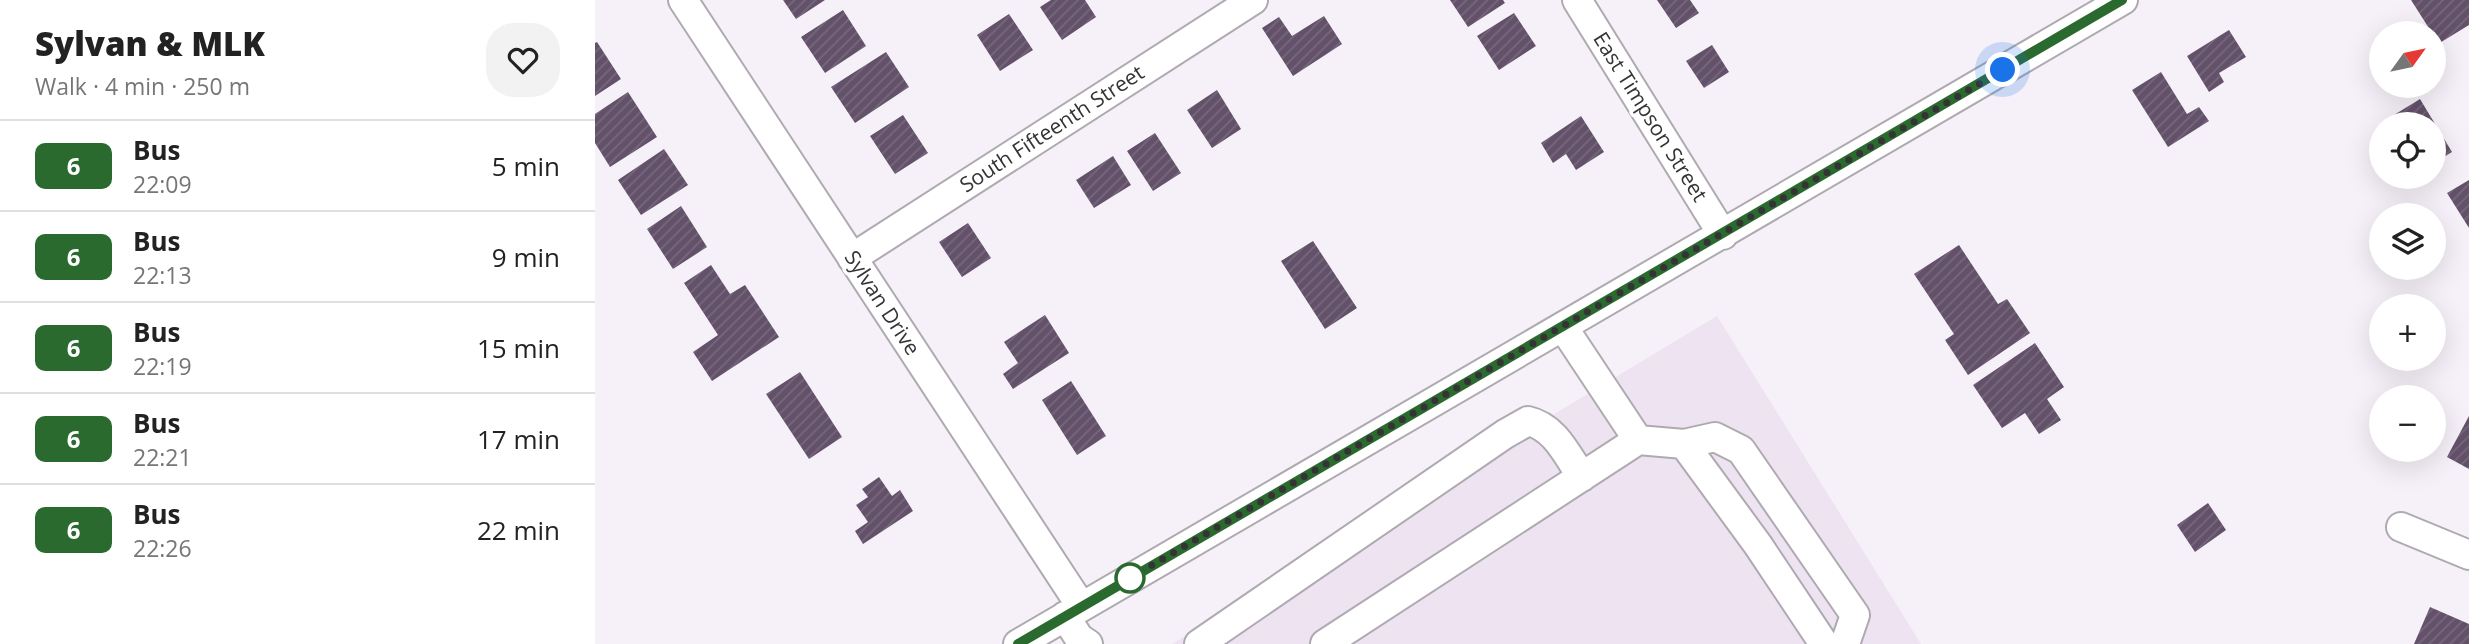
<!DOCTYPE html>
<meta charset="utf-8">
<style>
:root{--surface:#fff;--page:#f2f2f2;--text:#222;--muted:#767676;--line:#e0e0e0}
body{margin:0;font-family:"Open Sans",sans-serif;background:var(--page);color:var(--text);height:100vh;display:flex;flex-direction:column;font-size:26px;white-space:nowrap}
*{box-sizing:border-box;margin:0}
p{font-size:23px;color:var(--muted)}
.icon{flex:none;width:38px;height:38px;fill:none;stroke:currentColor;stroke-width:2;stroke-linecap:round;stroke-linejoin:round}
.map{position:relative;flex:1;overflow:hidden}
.drawer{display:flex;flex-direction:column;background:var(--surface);width:595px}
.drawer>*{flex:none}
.badge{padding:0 14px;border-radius:10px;font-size:24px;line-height:46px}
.needle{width:46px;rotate:57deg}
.controls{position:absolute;left:1774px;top:21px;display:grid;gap:14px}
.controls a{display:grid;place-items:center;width:77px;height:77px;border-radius:50%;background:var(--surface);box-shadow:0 7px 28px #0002;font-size:35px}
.you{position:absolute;width:35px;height:35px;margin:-18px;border:5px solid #fff;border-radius:50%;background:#1a73e8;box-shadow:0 0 0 10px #1a73e833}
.map>.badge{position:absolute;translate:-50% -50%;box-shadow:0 0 0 4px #fff}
.round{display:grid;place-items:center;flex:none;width:74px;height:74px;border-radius:28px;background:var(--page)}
.overview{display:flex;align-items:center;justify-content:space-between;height:119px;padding:0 35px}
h1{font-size:33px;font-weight:800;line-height:52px}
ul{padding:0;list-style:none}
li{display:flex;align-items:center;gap:21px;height:91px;padding:0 35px;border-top:2px solid var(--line)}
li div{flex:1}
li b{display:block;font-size:26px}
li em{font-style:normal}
li .badge{min-width:77px;font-weight:700;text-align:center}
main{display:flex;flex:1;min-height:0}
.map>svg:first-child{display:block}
</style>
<main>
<section class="drawer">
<div class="overview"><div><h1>Sylvan &amp; MLK</h1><p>Walk · 4 min · 250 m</p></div><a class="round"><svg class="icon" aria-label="heart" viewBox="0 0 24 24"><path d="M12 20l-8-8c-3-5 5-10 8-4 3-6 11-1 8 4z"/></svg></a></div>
<ul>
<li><span class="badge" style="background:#2b6a2f;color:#fff">6</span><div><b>Bus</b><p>22:09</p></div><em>5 min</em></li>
<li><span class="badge" style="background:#2b6a2f;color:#fff">6</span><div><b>Bus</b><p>22:13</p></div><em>9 min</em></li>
<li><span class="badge" style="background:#2b6a2f;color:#fff">6</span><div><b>Bus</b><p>22:19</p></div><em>15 min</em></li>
<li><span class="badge" style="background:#2b6a2f;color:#fff">6</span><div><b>Bus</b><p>22:21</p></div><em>17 min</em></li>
<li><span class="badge" style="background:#2b6a2f;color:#fff">6</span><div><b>Bus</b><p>22:26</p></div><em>22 min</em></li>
</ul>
</section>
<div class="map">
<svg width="1874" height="644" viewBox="0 0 1874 644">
<defs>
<pattern id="building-hatch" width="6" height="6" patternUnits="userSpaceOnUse" patternTransform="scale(1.75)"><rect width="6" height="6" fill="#63516a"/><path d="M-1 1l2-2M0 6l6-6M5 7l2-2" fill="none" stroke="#76687c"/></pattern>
</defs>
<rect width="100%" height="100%" fill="#f6f1f8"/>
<path fill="#ede3f1" d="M1122,316L1326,644H577Z"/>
<path fill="url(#building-hatch)" d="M188,0H230L201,19Z
M456,0H490L501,17L467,40L445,7Z
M855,0H908L910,3L873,27Z
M1062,0H1095L1104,13L1081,28Z
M1816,0H1874V25L1843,44L1839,33H1837Z
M248,10L271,46L230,73L206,37Z
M919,13L941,46L904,70L882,36Z
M414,14L438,50L405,71L382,35Z
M729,16L747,44L698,76L667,28L684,17L697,36Z
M1634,30L1651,57L1624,73L1629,82L1614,92L1592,56Z
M2,42L26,79L0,96V43Z
M1117,45L1134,72L1109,88L1091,61Z
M291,52L314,87L260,123L236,87Z
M1566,72L1592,114L1604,107L1614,121L1573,147L1537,90Z
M622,90L646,129L617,148L592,110Z
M33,92L62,137L15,167L0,143V114Z
M1825,99L1857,152L1839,163V124H1804L1799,115Z
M308,115L333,153L300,174L275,136Z
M986,116L1009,152L981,170L971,154L958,163L946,143Z
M560,133L586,173L558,191L532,151Z
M69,149L93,185L46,215L23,180Z
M518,156L536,185L499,208L481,180Z
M1874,180V228L1852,193Z
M86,206L112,247L78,269L52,229Z
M373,223L396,258L367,277L344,242Z
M718,241L762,308L730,329L686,261Z
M1364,245L1403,304L1412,299L1435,333L1373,375L1350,340L1359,334L1319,274Z
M116,265L135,294L150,285L184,337L117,381L98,352L123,335L89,283Z
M450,315L474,353L418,389L408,374L423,363L409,342Z
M1440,343L1469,387L1452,399L1466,420L1444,434L1430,413L1407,428L1378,385Z
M205,372L247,437L214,459L171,394Z
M476,381L511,436L482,455L447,400Z
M1874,416V469L1852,457Z
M284,477L297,496L305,490L318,511L268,544L260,531L273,522L261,505L273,497L267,489Z
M1613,503L1631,530L1600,552L1582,525Z
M1835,607L1874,624V644H1819Z"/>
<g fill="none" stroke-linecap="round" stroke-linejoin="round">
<defs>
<path id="minor" d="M88,0L486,606
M982,0L1128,235
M257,258L658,0
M1043,440L1089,444L1163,545L1229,644
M1089,444L1120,437L1146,450L1260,615L1250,644
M1806,527L1874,555
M470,616L484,638L493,644
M423,644L1528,0
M604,644L910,434L933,421C960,427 972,455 987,477
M730,644L1043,440L968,327"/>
</defs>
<use href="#minor" stroke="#afaab1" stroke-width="32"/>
<use href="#minor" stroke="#fff" stroke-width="28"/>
</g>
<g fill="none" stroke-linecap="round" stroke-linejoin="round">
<defs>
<path id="line" d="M423,644L1527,0"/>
</defs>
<use href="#line" stroke="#fff" stroke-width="16"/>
<use href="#line" stroke="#2b6a2f" stroke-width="10"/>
<path stroke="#353335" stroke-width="7" stroke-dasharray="0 12.6" d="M535,578L1408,70"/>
</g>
<circle fill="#fff" stroke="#2b6a2f" stroke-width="3.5" cx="535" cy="578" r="14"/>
<g text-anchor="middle" stroke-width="7" stroke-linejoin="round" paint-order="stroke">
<g font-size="21" fill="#353335" stroke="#fff">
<text transform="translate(1055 117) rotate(58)" y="7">East Timpson Street</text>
<text transform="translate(457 129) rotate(-33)" y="7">South Fifteenth Street</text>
<text transform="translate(287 303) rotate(57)" y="7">Sylvan Drive</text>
</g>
</g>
</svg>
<div class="controls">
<a><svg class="needle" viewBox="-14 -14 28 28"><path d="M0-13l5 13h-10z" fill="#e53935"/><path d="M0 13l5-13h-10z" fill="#767676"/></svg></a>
<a><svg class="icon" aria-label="locate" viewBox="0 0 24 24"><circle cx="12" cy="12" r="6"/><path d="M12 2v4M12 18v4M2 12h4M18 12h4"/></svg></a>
<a><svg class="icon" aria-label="layers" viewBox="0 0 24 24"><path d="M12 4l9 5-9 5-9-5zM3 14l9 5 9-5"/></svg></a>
<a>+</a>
<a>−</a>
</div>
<div class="you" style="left:1408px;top:70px"></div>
</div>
</main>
